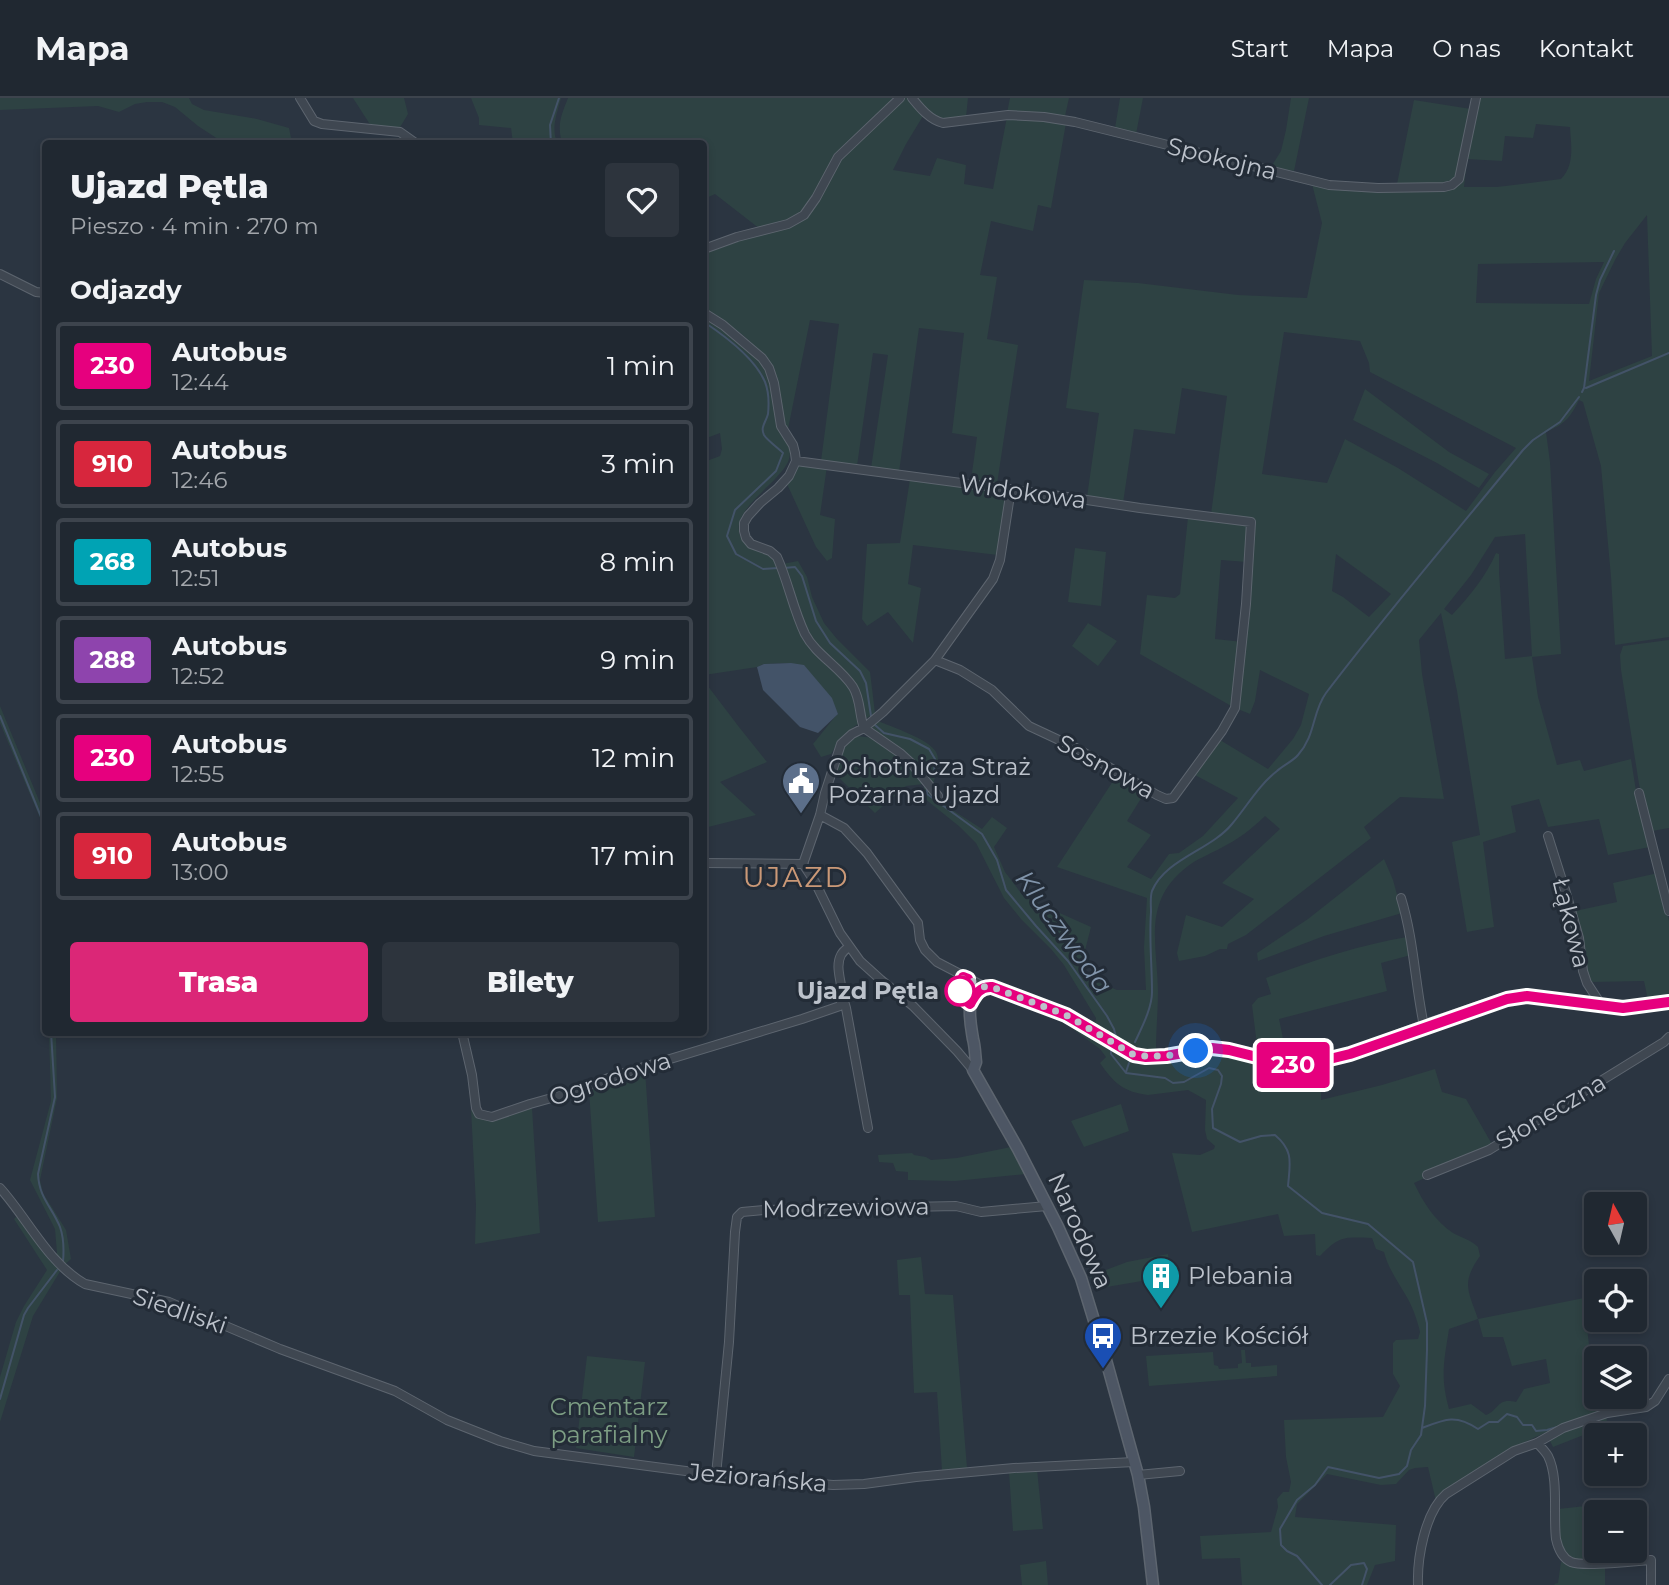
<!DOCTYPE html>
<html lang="pl">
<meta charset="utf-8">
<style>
:root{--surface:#202831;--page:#2d343d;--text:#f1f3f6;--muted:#a2a6ab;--line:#3d444d;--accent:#db2777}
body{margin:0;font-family:Montserrat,sans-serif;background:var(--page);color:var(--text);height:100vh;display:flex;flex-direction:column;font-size:26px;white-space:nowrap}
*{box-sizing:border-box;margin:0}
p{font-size:23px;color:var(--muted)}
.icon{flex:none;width:38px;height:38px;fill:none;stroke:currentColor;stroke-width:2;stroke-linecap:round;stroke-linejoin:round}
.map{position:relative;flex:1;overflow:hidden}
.drawer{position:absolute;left:42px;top:42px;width:665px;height:896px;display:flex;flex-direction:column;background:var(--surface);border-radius:7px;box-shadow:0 4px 10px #0003,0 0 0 2px var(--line)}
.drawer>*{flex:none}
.badge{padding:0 14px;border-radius:5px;font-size:24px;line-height:46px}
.needle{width:46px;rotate:352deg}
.fabs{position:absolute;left:1584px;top:1094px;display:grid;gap:14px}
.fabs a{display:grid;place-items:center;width:63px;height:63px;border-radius:7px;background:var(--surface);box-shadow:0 4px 10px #0003,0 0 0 2px var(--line);font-size:35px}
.you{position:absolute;width:35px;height:35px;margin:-18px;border:5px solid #fff;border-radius:50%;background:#1a73e8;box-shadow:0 0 0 10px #1a73e833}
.map>.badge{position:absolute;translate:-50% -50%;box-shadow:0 0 0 4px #fff}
h2{padding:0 28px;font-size:26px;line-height:63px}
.round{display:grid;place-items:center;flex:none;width:74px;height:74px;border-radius:7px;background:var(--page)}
.head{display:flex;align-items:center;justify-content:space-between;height:119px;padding:0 28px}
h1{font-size:33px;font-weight:800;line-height:52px}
.primary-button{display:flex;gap:14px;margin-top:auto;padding:14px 28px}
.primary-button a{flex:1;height:80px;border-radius:7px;background:var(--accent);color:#fff;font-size:28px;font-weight:800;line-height:80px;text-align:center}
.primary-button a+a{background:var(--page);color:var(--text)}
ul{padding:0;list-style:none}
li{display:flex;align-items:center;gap:21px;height:88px;margin:0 14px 10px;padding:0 14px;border:4px solid var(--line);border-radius:7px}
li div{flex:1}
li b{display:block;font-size:26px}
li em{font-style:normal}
li .badge{min-width:77px;font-weight:700;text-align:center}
header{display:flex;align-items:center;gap:42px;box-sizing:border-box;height:98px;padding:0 35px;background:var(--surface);border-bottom:2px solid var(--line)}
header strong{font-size:33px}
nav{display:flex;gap:38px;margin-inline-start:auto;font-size:24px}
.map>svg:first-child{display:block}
</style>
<header>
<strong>Mapa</strong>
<nav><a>Start</a><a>Mapa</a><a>O nas</a><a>Kontakt</a></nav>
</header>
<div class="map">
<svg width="1669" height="1487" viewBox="0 0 1669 1487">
<rect width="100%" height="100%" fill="#2b3541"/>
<path fill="#2e4243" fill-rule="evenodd" d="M0,0H189L192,6L204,12L257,21L289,30L292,45H224L198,28L175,9L162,4H147L135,6L119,14L98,8L0,12Z
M353,0H404L408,16L399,31L371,28Z
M471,0H561C557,16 551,29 557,45H513L511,30L479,27V20Z
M568,0H909L923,18L906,46L893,72L930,78L937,60L966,67L964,86L993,91L1007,19L1066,25L1051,110L1038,107L1033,133L991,123L980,177L997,179L987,241L1018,247L997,386L971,382L977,339L952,335L964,235L919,230L899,374L871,370L888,257L873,255L857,368L821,363L839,226L810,222L788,331C779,317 780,299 777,283C775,276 771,270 767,264C751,239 729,226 704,212V156L806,119L819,102L814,98C796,124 789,123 760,131L715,96L704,101V46L562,45C557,26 561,18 568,0Z
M918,0H968L966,19C940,24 934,21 918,0Z
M1010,0H1069L1065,18L1007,15Z
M1120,0H1143L1136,36L1115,30Z
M1291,0H1309L1294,73L1271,69L1281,53L1286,32Z
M1479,0H1669V539L1615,547L1611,479L1601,368L1583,304L1579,302C1570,320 1565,326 1546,334L1550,364L1561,556L1532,559L1538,599L1557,667L1580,662L1584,673L1631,661L1636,693L1650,749L1608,757L1599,721L1548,729L1539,701L1511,708L1516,734L1483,744L1494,829L1467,834L1452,744L1480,737L1457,593L1441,515L1419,542L1422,576L1444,701L1400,699L1364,729L1371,740L1246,837L1228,846L1227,851H1220L1205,858L1179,863L1177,855L1186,817L1222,829L1254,801L1222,785L1280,731L1265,718C1252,731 1237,742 1221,750C1210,756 1197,761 1188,768C1142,803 1157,844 1158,893C1158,912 1156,933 1156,952L1139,953L1117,943L1119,939H1112L1095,927L1096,920L1064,867L1051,851L1021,821L1004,800L976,745L960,729L924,700V686L906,688L875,715L835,676L842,651L857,638L874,640L901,658L943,706L982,731L992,719L1007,730L994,749L1005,774L1024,799L1091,829L1080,872L1084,879L1117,892H1146L1144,849L1147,800L1057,769L1117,677L1145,694L1127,723L1151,737L1127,769L1151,781L1169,756L1179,755L1203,738L1238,700L1195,677L1220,642L1268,671L1293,641L1301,627L1309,596L1260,572L1255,603L1250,616L1233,609L1140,556L1147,497L1175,500L1180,496L1188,419L1246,428L1248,431L1247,464L1221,462L1215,541L1243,544L1253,424L1211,416L1227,298L1182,290L1175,336L1134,331L1123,405L1087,399L1099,315L1066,310L1084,182L1138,185L1238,197L1307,200L1322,125L1311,82L1336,91L1454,89ZM1536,26L1570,29C1571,47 1575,67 1561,81L1497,89H1464L1467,61L1502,63L1505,38L1533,40ZM1647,117L1652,258L1589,283L1599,195L1615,162L1625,145ZM1604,164L1596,181L1589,206L1476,205L1478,166ZM1284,234L1360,243L1369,265L1370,274L1516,350L1495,374L1466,413L1398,370L1345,341L1327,385L1262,376ZM1525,436L1532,558L1505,561L1499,474V456L1496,455C1486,478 1470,498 1452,517L1444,511L1471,477L1495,439ZM1336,456L1391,496L1369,519L1343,499L1332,493Z
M1414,2L1471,11L1458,78L1451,85L1397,86Z
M704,219C728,233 753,250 767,276C775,291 778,311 783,327C787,339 793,352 788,364C778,385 735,410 739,433C743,454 759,448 771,458C773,460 775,464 777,467L798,463L807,479L812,499L824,525L837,541L870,574L875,615C856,626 841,637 831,656L821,659L813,646L838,615L791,565L764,566L757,569L704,577V364L720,358L722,351L720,335L704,341Z
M1365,291L1449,354L1489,376L1479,390L1437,365L1353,322Z
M804,365L827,368L820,417L835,421L832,460L827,463L816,449L787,386L797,368Z
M910,381L1008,395L998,457L913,447L908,486L921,490L913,545L888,514L867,528L862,521L867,446L900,445Z
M1075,450L1106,454L1101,508L1068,504Z
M1088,525L1117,543L1098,568L1072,548Z
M1669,542V730L1652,733L1649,726L1639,686L1621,572L1620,557L1623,548Z
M704,583L739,629L767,664L720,684L756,717L704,730Z
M0,608L45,717V777L44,746L40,720L0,625Z
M878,623C892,629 929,641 936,654C941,663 935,678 933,687L872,629Z
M1384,761L1393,782L1402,815L1324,838L1258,863L1257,855L1308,821Z
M1658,775L1669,823V898L1648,902L1644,883L1590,884L1575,813L1617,804L1613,785Z
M1407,839L1411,857L1381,865L1387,893L1279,921L1287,960L1258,955L1252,907L1258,900L1271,896L1266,880C1312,863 1359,847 1407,839Z
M1062,923L1133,960L1165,964L1193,957L1194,966L1203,965L1202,957C1230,955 1255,967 1282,971C1296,973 1307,972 1321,970V1002L1382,987L1435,971L1442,994L1466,1001L1493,1048L1414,1085C1423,1104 1435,1123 1453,1135C1462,1140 1471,1142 1478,1149L1480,1158C1461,1185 1468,1192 1478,1221L1584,1200L1592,1276H1596V1298L1611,1299L1612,1312C1576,1321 1540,1335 1507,1354C1482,1368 1459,1387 1436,1403L1428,1369L1415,1370L1409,1372L1396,1386L1381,1387L1327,1376L1297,1406L1295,1419L1396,1427L1395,1463L1375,1467L1367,1487H1242L1240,1460L1202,1461L1200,1438L1271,1434L1278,1409L1277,1401L1283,1394H1289L1291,1384L1286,1359L1284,1322L1383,1319L1400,1288L1393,1276V1245L1396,1242L1418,1241L1420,1234C1417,1221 1412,1207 1405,1196C1397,1182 1388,1170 1384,1154L1376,1151L1372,1140C1344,1139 1340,1137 1320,1158L1316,1157L1315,1136L1284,1138L1278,1116L1192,1134L1172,1055L1200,1057L1214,1051L1215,1048L1207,1041L1205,1032L1206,1002L1188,992L1148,997C1123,994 1113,984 1100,965L1106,959L1100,951ZM1478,1221L1483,1239H1503L1512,1268L1546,1261L1550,1285L1524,1291L1516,1304C1497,1299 1499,1312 1486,1317L1471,1306L1449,1311C1440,1278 1444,1264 1449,1231Z
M49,935H56L57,1000L40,1082L43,1095L66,1132L71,1161L64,1167L33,1218L0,1324V1279L16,1224L24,1208L47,1172L14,1121L17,1118L50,1159L57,1155L55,1131L30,1082L51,1003Z
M645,972L655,1119L598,1124L589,992Z
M1121,1006L1129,1033L1084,1049L1071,1023Z
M532,1010L540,1135L475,1146L476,1107L471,1011L477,1018L487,1021Z
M1011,1049L1026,1076L955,1083L908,1082V1074L896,1073L893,1065L879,1064L878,1057L912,1055L914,1057L926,1059L931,1062L957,1060Z
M1168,1156L1171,1178L1095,1191L1090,1178L1127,1164Z
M921,1159L925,1196L953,1197L967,1370L942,1373L937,1294L914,1295L910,1197H899L897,1162Z
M1241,1252H1245L1246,1265H1251V1269L1277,1267V1278L1149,1288L1146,1258L1213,1254L1214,1267L1218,1268L1219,1271L1238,1270V1266L1242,1265Z
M587,1258L645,1264L634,1359L576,1350Z
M1606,1318L1608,1330L1581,1338L1553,1349L1549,1341L1556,1336Z
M1037,1371L1043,1431L1013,1433L1009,1374Z
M1614,1405L1615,1414H1596V1452L1617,1453L1616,1461L1604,1463L1571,1462L1561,1452L1557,1423L1558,1411Z
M1046,1463L1048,1487H1022L1020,1467Z
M1561,1464L1580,1468H1605V1487H1555L1554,1486L1558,1485Z"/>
<path fill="#435368" d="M791,565L804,567L832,600L838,616L818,635L800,629L763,592L757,569L764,566Z"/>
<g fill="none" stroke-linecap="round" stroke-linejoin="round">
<path stroke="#435368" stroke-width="2" d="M551,46L550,27L559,0
M704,224C725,238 755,260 765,284C769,294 769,306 768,316C766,324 760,329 764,337C767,342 778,350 783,355L776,373L735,412L727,438L736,456L763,471L778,470
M1586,290L1669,255
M1582,294L1584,290L1596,197L1600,182L1614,153
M784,470L795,469L802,478L816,523L830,545L860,573L866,585L871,618
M0,618L46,731
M875,627L884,635L910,641L929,651L935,661L934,675
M927,691V696L982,736L997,762L1006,792L1036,828L1068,863L1107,918L1114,931L1116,939
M51,934L55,999L38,1076C39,1100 52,1109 60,1129C64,1140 64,1152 63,1164
M1135,944C1142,929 1152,910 1152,894C1152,867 1149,841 1151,814C1151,807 1150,799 1152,793C1165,761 1211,752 1232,726C1247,708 1259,687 1277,673C1283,667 1292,664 1298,657C1316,637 1312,614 1326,595C1389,512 1457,433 1523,352L1533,342L1560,324L1579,299
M1111,947V956L1126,975L1165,980L1173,985L1184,984L1209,970L1218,972L1222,978L1221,986L1212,1011L1213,1030L1240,1044L1261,1038L1275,1037C1294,1053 1290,1065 1288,1088L1322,1115L1368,1126L1413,1164L1427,1225V1252L1425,1308L1421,1337L1411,1352L1407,1368L1399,1376L1379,1380L1328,1369L1315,1387L1297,1402L1280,1431L1281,1447L1287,1453L1297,1458L1322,1487
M1126,974L1129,965
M0,1301L24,1217L28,1210L57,1172
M1422,1330C1445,1321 1456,1316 1478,1331L1489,1324H1498L1507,1316L1517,1319L1523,1327H1532L1536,1333L1547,1332L1557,1329
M1330,1487L1351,1467L1364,1465L1367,1471L1362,1487"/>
<defs>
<path id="street" d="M300,0L314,23L322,26L400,34L417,46
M912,0C920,10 930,22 943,25L1008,17L1044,19L1075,24L1329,87L1378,90L1444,89L1452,87L1459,81L1476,0
M704,151L737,139L788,126L804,117L816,100L838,59L900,0
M0,176L36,194L46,195
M704,215L723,227L762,260L769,270L774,285L781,328L793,347L795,355L796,363L789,378L778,390L760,405L748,418L744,425V433L746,440L751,446L770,453L777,459C788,483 793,511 805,536C816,557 840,569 853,589C861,602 859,617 864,630L900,655L912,666L938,698
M796,363L1067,399L1140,410L1251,424L1246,506L1235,610L1222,633L1173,700L1166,701L1157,697L1076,650L1029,628L992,592L960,572L935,562
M1639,695L1669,813
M820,717L844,730L867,755L918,825L920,842L925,852L937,864L985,889
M1548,738L1567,798L1579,840L1583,873L1587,885L1602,908
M704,765L803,766
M803,766L820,717L825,695L841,646L852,636L864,630L883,614L935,562L993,481L1000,462L1011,391
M803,766L815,784L840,835L860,863L881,882L913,908L957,953L973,972
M1401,800C1414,842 1415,886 1424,928
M843,900L846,910L868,1030
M462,934L472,977L476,1010L479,1016L492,1019L530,1006L566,996L614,978L802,921L840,908C847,892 833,872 841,857C843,853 846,851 849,849
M1427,1077L1489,1052L1664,944L1669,939
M0,1090C28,1121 48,1165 85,1186L169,1204L280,1251L395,1293L447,1322L500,1343L534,1353L716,1377L833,1387L864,1386L916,1379L1014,1370L1134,1364
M1537,1345C1541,1349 1545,1353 1548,1358C1559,1380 1553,1416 1556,1441C1558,1450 1562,1460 1571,1464C1584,1469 1634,1463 1651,1462V1487
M716,1377L729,1244L735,1134L737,1119L742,1114L764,1112L956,1108L981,1114L1047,1108
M1138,1377L1180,1373
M1418,1487C1417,1460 1425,1414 1446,1396L1514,1353L1537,1345L1563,1330L1607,1315L1646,1309L1655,1303L1669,1281"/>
<path id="secondary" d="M1153,1487L1144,1409L1138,1377L1104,1255L1081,1180L1058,1129L1018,1051L973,972L976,964C975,956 975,948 973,941C970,922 962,890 992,889L1066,917L1134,957L1146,959L1166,958L1212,950L1229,952L1277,964L1301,968L1350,956L1424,928L1507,900L1527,898L1623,910L1669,903"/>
</defs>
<use href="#street" stroke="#5d656f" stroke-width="10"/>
<use href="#secondary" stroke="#5d656f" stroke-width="13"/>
<use href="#street" stroke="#3f4751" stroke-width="8"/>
<use href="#secondary" stroke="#4d5664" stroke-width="10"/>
</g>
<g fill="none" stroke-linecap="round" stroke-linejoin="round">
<defs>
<path id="line" d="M968,881L963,879C959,891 960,899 970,906C975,897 980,888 992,889L1066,917L1134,957L1146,959L1166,958L1212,950L1229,952L1277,964L1301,968L1350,956L1507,901L1527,898L1623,910L1669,904"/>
</defs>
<use href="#line" stroke="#fff" stroke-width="16"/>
<use href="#line" stroke="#e6007e" stroke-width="10"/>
<path stroke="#bcc2cb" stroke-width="7" stroke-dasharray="0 12.6" d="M960,893L963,879L985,889H992L1066,917L1134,957C1155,960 1175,957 1196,953"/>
</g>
<defs>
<symbol id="civic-pin" viewBox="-11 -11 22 30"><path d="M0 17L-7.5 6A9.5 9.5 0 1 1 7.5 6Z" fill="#5c6f8a" stroke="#232c37"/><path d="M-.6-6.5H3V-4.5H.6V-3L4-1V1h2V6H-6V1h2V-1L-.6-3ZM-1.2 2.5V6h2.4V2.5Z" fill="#fff"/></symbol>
<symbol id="building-pin" viewBox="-11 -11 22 30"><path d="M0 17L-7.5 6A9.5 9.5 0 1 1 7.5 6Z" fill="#0f9aa8" stroke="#232c37"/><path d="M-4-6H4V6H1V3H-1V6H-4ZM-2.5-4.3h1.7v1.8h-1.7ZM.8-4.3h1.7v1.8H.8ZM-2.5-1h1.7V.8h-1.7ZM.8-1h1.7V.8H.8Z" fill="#fff"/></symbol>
<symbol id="bus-pin" viewBox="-11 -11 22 30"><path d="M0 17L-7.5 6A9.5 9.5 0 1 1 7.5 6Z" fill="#1a4fb4" stroke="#232c37"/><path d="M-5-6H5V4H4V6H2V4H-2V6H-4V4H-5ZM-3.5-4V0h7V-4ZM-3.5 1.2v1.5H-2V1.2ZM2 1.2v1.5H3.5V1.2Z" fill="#fff"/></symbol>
</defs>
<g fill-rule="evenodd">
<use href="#civic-pin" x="779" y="661" width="44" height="60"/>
<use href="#building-pin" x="1139" y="1156" width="44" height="60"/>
<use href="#bus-pin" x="1081" y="1216" width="44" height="60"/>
</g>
<circle fill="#fff" stroke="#e6007e" stroke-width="3.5" cx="960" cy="893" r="14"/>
<g text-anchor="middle" stroke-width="6" stroke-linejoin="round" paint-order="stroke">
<g font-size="24" fill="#bcc2cb" stroke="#232c37">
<text transform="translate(1222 61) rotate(14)" y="8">Spokojna</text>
<text transform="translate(1023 394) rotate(8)" y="8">Widokowa</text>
<text transform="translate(1106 669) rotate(29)" y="8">Sosnowa</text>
<text transform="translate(1571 825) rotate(76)" y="8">Łąkowa</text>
<text transform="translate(610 981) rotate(-18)" y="8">Ogrodowa</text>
<text transform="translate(1551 1014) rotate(-31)" y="8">Słoneczna</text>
<text transform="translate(846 1110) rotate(-1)" y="8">Modrzewiowa</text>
<text transform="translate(1080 1133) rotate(66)" y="8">Narodowa</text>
<text transform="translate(180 1213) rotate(19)" y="8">Siedliski</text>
<text transform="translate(758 1380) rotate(5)" y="8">Jeziorańska</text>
</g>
<g font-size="24" fill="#bcc2cb" stroke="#232c37" text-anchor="start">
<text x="828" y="677">Ochotnicza Straż<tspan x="828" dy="28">Pożarna Ujazd</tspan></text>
<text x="1188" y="1186">Plebania</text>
<text x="1130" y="1246">Brzezie Kościół</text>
</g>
<g font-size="24" font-weight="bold" fill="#bcc2cb" stroke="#232c37" text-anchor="end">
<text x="939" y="901">Ujazd Pętla</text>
</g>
<g font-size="24" fill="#7d9e84" stroke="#232c37">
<text x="609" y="1317">Cmentarz<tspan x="609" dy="28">parafialny</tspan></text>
</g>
<g font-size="26" font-style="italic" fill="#8194aa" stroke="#232c37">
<text transform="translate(1064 834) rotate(54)" y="9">Kluczwoda</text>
</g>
<g font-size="28" letter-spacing="2" fill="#cb9977" stroke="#232c37">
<text x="796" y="789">UJAZD</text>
</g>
</g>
</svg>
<div class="fabs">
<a><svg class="needle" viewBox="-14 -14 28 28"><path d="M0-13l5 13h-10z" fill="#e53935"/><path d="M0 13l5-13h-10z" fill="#a2a6ab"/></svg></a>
<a><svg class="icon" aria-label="locate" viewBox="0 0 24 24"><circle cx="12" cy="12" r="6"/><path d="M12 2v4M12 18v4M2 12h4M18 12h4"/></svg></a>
<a><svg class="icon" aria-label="layers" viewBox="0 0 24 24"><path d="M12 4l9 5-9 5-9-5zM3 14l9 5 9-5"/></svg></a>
<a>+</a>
<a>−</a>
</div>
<div class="you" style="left:1196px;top:953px"></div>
<b class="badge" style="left:1293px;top:967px;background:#e6007e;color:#fff">230</b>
<section class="drawer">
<div class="head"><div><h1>Ujazd Pętla</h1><p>Pieszo · 4 min · 270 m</p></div><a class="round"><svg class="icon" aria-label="heart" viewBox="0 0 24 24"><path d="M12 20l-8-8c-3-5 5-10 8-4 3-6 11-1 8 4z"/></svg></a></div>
<h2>Odjazdy</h2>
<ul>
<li><span class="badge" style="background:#e6007e;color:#fff">230</span><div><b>Autobus</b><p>12:44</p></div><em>1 min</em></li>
<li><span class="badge" style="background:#d7263d;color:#fff">910</span><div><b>Autobus</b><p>12:46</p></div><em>3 min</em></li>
<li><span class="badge" style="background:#00a3b4;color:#fff">268</span><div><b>Autobus</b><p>12:51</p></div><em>8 min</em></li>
<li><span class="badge" style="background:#8e44ad;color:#fff">288</span><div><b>Autobus</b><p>12:52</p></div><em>9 min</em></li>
<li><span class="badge" style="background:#e6007e;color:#fff">230</span><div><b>Autobus</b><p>12:55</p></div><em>12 min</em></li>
<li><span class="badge" style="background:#d7263d;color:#fff">910</span><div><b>Autobus</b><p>13:00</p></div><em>17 min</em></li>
</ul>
<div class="primary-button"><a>Trasa</a><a>Bilety</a></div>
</section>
</div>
